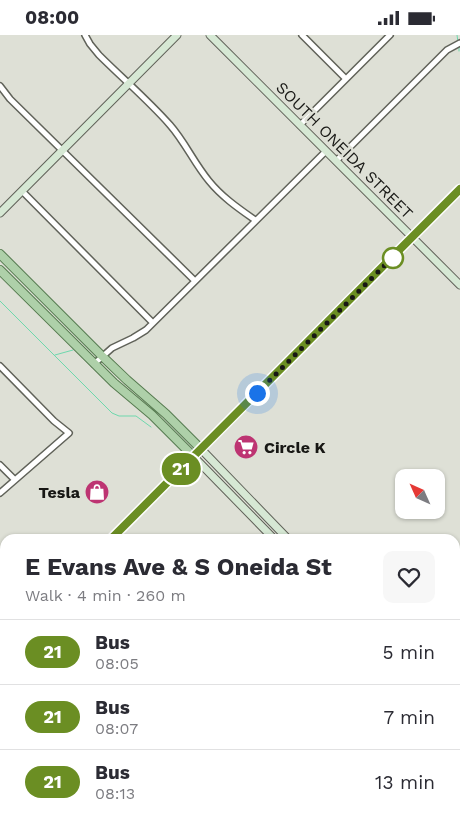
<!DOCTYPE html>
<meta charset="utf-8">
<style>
:root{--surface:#fff;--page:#f7f7f7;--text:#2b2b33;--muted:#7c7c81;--line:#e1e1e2}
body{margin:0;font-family:"Work Sans",sans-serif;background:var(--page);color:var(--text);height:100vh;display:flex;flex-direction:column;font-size:19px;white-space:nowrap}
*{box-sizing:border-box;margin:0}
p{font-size:16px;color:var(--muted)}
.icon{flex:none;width:28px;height:28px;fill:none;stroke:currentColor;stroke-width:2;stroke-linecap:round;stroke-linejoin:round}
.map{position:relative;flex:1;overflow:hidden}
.sheet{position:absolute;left:0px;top:499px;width:460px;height:291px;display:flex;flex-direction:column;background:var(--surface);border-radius:15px 15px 0 0;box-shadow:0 1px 4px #0004}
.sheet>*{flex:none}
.badge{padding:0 10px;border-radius:16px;font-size:18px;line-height:32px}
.needle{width:32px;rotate:315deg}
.tools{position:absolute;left:395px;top:434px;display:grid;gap:10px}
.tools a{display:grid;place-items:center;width:50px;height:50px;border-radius:10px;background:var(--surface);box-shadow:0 1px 4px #0004;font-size:25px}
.you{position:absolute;width:25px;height:25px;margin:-12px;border:4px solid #fff;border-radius:50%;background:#1a73e8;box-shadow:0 0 0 8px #1a73e833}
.map>.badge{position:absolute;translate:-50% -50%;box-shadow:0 0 0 2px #fff}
.round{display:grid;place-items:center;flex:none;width:52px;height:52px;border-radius:10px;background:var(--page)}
.overview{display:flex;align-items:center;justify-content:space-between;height:85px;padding:0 25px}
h1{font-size:24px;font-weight:700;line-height:38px}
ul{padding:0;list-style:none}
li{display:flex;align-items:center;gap:15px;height:65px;padding:0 25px;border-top:1px solid var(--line)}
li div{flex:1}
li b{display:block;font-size:19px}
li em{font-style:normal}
li .badge{min-width:55px;font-weight:700;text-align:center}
.status{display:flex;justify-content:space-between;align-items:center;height:35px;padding:0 25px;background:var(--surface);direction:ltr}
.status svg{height:14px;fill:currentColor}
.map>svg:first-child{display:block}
</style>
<div class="status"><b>08:00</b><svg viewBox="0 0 49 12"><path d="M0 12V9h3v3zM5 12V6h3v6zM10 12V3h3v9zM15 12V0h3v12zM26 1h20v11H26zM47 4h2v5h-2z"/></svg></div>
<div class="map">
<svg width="460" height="789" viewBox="0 0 460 789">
<rect width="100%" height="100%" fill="#dee0d6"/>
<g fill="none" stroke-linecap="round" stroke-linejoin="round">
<path stroke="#6ed8ad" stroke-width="1" d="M457,0L458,7
M459,11V16
M0,266L112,378L119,381H136L151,392
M55,320L73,315"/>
<defs>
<path id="street" d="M85,0L90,9L99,20C122,43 148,65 170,90C185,107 194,128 209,146C222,162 238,173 255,185
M302,0L346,44
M0,51L10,64L195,246
M300,90L390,0
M336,126L447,15L460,8
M22,156L153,288
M94,329L112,313L133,303L146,295L326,116
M0,331L54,386L69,398L0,458
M0,430L15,445
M0,741L5,736
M341,785L345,789
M446,785L450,789"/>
<path id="secondary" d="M210,0L460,250
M0,178L177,0
M201,414L288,504
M193,421L274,504
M455,594L460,589
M455,673L460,678
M455,688L460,693
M0,777L5,782
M8,785L12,789
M261,789L265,785"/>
<path id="primary" d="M0,219L102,321L127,345L166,379L201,414
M0,235L114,348L152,380L193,421
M111,504L460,154
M0,613L5,608"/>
</defs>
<use href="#street" stroke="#606259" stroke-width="8"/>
<use href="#secondary" stroke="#606259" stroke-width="9"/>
<use href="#primary" stroke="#567b50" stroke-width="10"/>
<use href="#street" stroke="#fff" stroke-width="5"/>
<use href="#secondary" stroke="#d6e8d4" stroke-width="7"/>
<use href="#primary" stroke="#aed0a9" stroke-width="8"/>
</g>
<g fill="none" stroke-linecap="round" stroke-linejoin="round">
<defs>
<path id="line" d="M111,504L460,154"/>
</defs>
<use href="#line" stroke="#fff" stroke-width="11"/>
<use href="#line" stroke="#6b8e23" stroke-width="8"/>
<path stroke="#171714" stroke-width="5" stroke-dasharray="0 9" d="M257,358L396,219L393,223"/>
</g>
<defs>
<symbol id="supermarket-disc" viewBox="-11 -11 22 22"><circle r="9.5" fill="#bd3472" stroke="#dee0d6"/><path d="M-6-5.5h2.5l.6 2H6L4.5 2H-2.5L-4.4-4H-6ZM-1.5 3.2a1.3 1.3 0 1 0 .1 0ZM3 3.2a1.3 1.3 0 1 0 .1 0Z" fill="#fff"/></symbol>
<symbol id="shop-disc" viewBox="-11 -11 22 22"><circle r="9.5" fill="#bd3472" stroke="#dee0d6"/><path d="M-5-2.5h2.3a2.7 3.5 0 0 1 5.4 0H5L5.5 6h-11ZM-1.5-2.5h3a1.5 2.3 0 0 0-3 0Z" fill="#fff"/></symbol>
</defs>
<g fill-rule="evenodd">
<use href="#supermarket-disc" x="232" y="398" width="28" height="28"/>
<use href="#shop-disc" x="83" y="443" width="28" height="28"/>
</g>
<circle fill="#fff" stroke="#6b8e23" stroke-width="2.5" cx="393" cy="223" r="10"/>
<g text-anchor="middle" stroke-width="5" stroke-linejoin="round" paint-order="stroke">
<g font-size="16" fill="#171714" stroke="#dee0d6">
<text transform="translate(345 115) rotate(45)" y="6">SOUTH ONEIDA STREET</text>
</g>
<g font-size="16" font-weight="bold" fill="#171714" stroke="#dee0d6" text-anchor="start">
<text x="264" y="418">Circle K</text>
<text x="80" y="463" text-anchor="end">Tesla</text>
</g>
</g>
</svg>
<div class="tools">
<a><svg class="needle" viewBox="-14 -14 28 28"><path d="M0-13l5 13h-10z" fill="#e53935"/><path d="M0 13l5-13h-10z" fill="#7c7c81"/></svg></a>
</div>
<div class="you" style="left:257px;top:358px"></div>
<b class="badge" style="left:181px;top:434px;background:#6b8e23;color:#fff">21</b>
<section class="sheet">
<div class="overview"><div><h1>E Evans Ave &amp; S Oneida St</h1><p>Walk · 4 min · 260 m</p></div><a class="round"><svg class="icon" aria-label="heart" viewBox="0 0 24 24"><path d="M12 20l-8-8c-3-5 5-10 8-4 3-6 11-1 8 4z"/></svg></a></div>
<ul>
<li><span class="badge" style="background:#6b8e23;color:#fff">21</span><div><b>Bus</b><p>08:05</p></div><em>5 min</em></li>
<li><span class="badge" style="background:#6b8e23;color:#fff">21</span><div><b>Bus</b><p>08:07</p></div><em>7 min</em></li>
<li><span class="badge" style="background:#6b8e23;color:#fff">21</span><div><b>Bus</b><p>08:13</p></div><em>13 min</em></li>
</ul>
</section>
</div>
